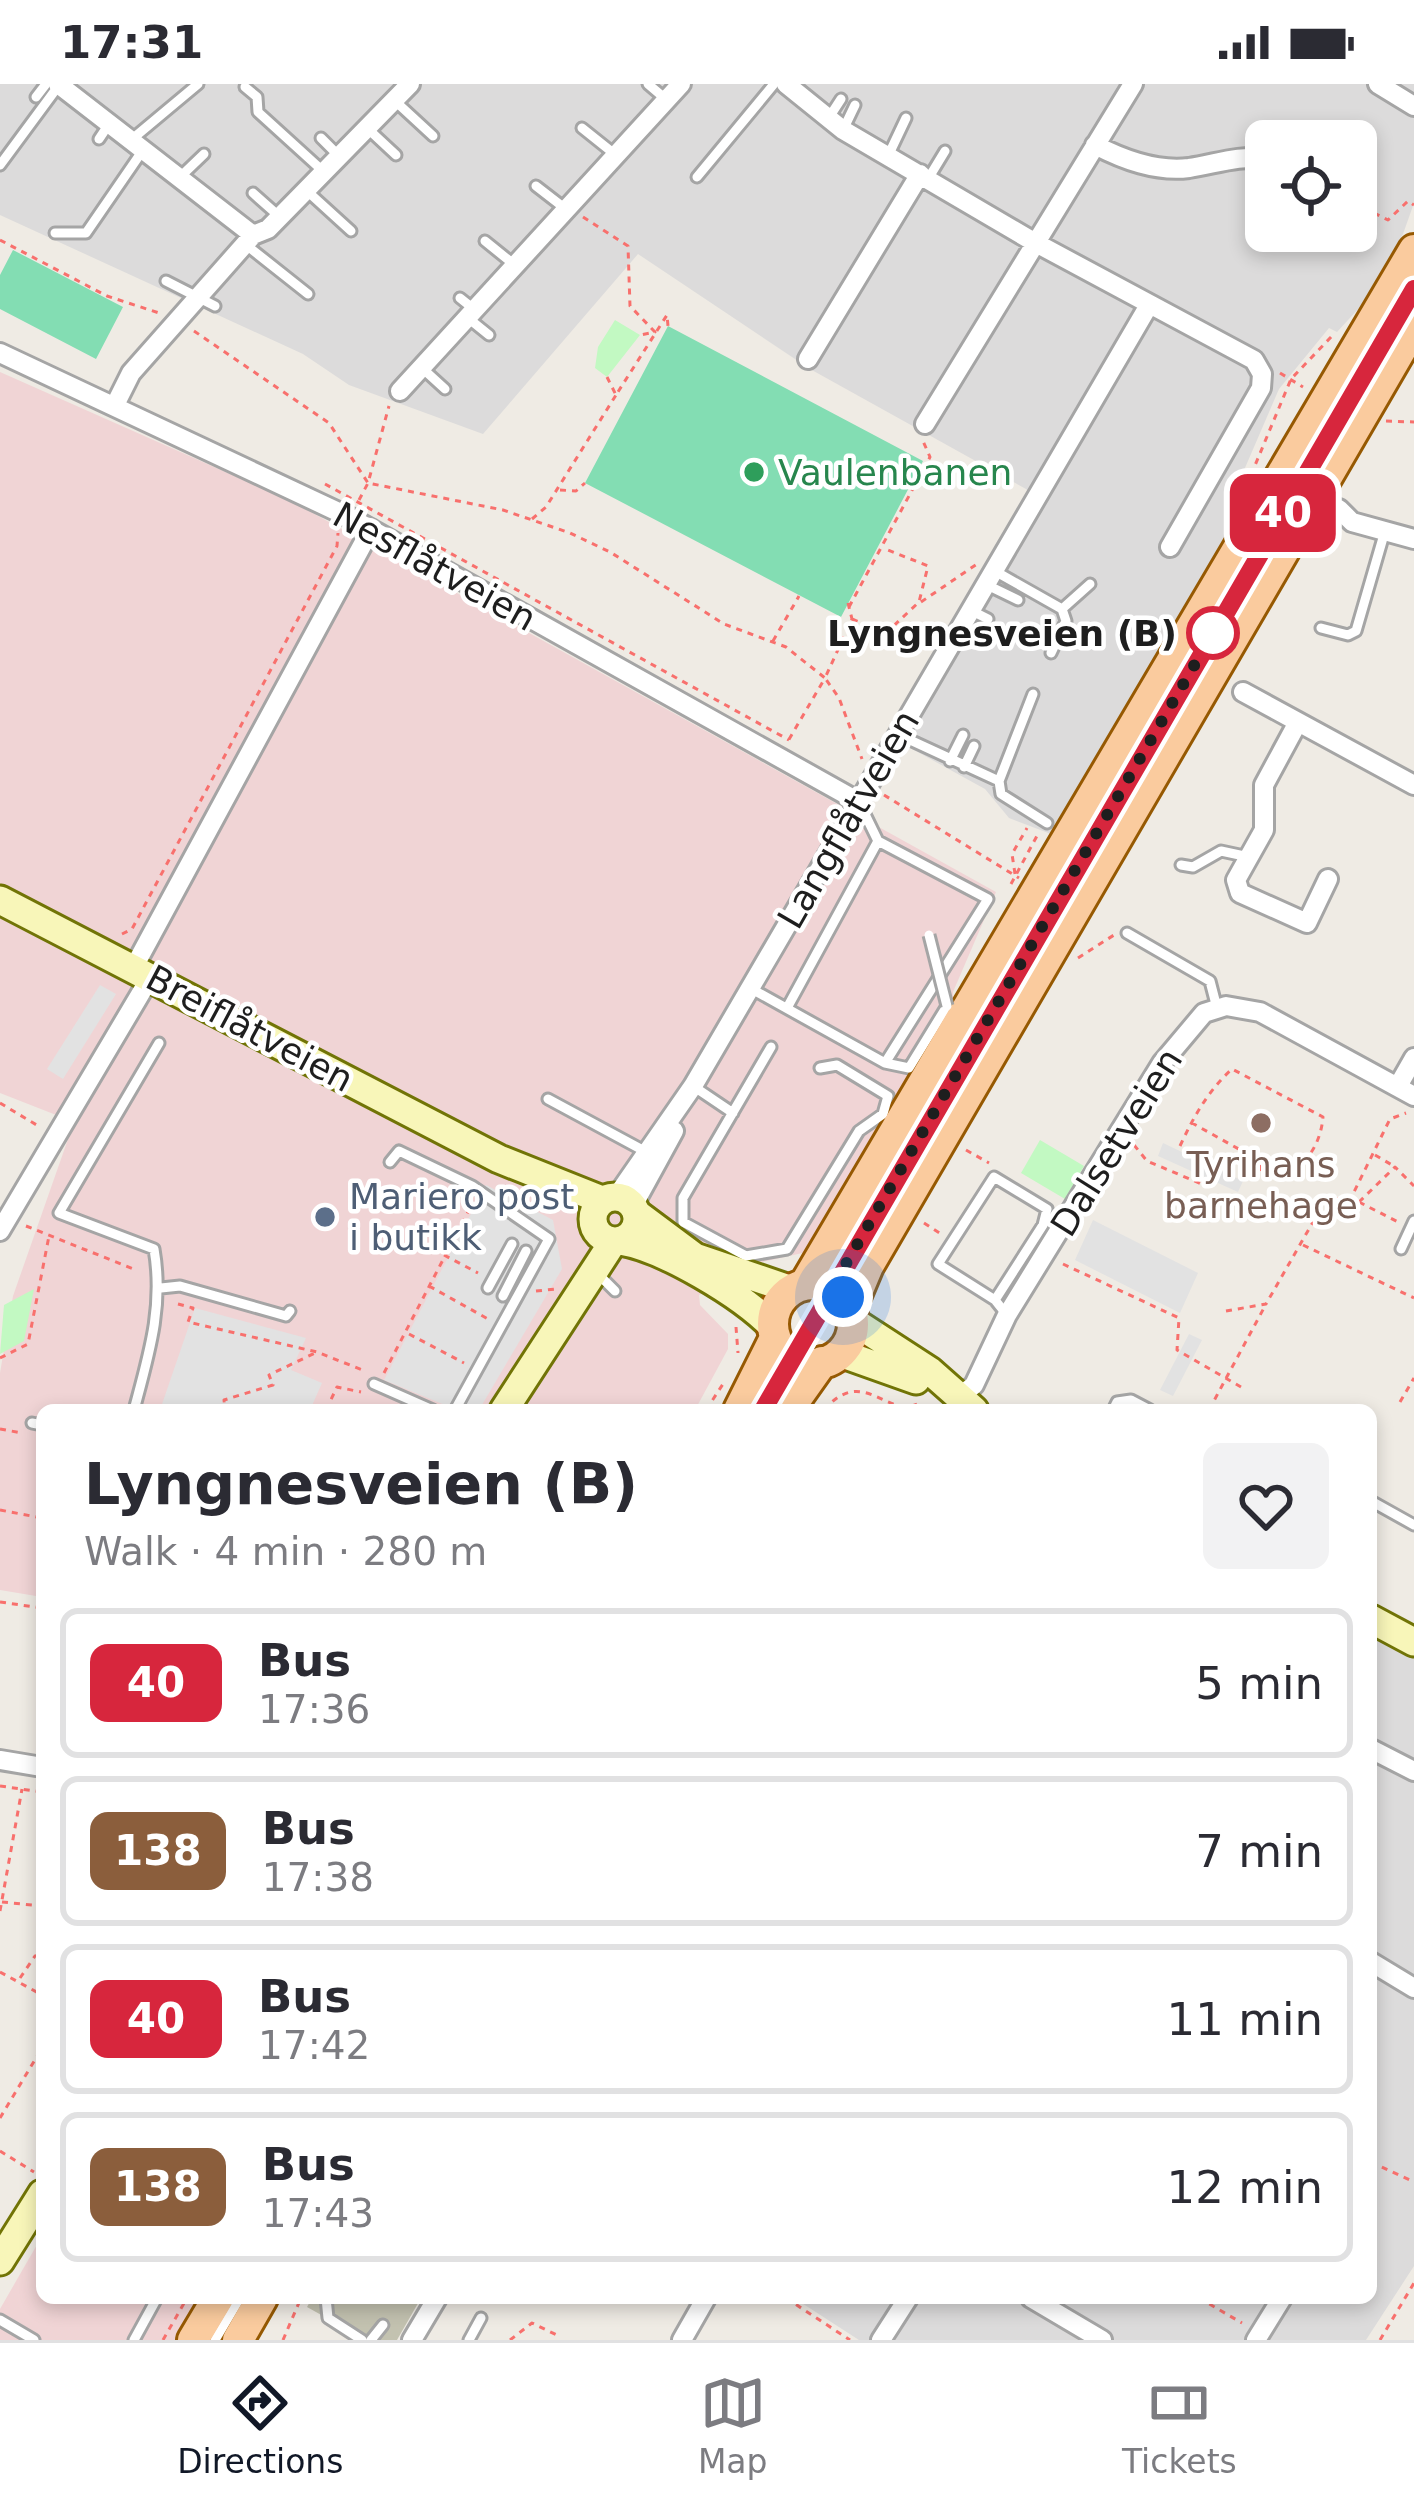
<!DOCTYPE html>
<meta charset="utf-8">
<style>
:root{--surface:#fff;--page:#f2f2f3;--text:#2b2b33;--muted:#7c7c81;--line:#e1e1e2;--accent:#111827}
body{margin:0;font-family:"DejaVu Sans",sans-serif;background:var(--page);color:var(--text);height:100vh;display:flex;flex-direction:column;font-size:45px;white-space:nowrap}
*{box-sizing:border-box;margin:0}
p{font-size:39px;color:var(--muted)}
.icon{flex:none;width:66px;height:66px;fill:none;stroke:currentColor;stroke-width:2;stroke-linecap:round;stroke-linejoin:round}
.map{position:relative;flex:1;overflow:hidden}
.panel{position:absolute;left:36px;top:1320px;width:1341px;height:900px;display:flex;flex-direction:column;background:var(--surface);border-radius:18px;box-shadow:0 6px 18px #0003}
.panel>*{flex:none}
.badge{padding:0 24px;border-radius:18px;font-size:42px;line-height:78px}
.tools{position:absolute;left:1245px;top:36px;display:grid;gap:24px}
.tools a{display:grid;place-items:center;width:132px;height:132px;border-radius:18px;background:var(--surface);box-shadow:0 6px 18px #0003;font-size:60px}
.you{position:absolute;width:60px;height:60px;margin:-30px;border:9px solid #fff;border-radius:50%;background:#1a73e8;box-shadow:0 0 0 18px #1a73e833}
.map>.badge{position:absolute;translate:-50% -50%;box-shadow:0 0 0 6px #fff}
.round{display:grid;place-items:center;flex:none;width:126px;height:126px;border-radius:18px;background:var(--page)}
.headline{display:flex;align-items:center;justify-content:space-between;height:204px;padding:0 48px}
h1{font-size:57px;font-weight:600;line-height:90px}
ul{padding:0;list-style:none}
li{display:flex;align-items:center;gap:36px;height:150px;margin:0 24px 18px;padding:0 24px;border:6px solid var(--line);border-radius:18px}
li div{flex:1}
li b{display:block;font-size:45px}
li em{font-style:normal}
li .badge{min-width:132px;font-weight:700;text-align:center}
.status{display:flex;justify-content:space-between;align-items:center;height:84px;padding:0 60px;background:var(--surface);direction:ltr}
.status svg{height:33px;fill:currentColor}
.menu{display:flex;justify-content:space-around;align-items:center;height:168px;border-top:3px solid var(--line);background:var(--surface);font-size:33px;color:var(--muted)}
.menu a{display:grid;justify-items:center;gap:6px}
.menu .active{color:var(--accent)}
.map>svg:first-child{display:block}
</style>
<div class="status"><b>17:31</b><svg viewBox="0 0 49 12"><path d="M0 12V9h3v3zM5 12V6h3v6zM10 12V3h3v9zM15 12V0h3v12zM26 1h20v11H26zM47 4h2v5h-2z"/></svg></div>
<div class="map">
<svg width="1414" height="2256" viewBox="0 0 1414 2256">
<rect width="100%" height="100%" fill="#efebe4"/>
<path fill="#dcdbdb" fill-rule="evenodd" d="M0,0H1414V119L1403,150L1360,223L1337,248L1329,244L1279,305L1232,414L1228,449L1068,730L1051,750L1009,734L985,705L905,661L1043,419L1026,405L810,285L638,170L483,350L349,301L303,270L0,131ZM1266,57H1356V147H1266Z
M1371,1552L1414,1574V2182L1366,2256H859L794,2214H1371Z"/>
<path fill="#f0d4d5" d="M0,288L293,418L996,808L953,908V926L807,1168L749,1181L699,1211L700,1221L728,1250V1265L695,1326H42V1513L0,1506V1289L13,1212L74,1038L0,1009Z
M42,2152V2214H202L175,2256H0V2225Z"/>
<path fill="#c3c2b0" d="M312,2214H421L397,2256H366L307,2223Z"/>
<path fill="#c2f9c2" d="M615,236L640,251L607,293L595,284L598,263Z
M1040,1056L1084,1082L1065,1115L1021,1089Z
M34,1205L24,1257L0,1270L4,1221Z"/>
<path fill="#83ddb3" d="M13,166L123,223L96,275L0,225V191Z
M668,242L923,377L841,533L585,399Z"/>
<path fill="#e2e2e2" d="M100,901L116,910L63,995L47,985Z
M1163,1059L1243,1097L1238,1108L1158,1072Z
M486,1101L553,1136L562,1185L479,1326H457L384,1296Z
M1093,1136L1198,1189L1180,1229L1075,1176Z
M195,1224L306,1254L291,1286L322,1299L310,1326H160Z
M1189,1250L1202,1256L1173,1312L1160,1306Z"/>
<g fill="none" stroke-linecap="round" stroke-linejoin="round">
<defs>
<path id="lane" d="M648,0L668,17
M245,3L257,13L258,28L324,88
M36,13L46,0
M394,16L433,52
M828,35L841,15
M367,44L396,71
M582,44L617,72
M843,46L855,21
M321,54L339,72
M99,55L109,40
M131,56L198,0
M888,72L906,34
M0,81L59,1
M697,93L774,0
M179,94L204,70
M928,95L945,67
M536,102L567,126
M306,106L351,147
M253,109L280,133
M55,149H86L143,66
M485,157L516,182
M245,160L308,210
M166,197L215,222
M460,214L475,226
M468,234L489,251
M422,284L445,305
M993,486L1062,525L1066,537L1051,569
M985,500L1018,516
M1062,525L1090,500
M970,526L988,535
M1321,544L1348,551L1356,547L1385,447
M897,650L999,697L1001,710L1047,739
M950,677L963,651
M964,683L974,662
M999,697L1033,610
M1181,781L1193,783L1221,767L1249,773
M1127,849L1210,897L1217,924
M750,904L885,979L988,815L878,757L859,718
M787,924L878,757
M771,963L683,1114V1138L746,1172L787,1165L859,1047L883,1030L888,1012L837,981L820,984
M885,979L909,984L947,922
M693,1002L733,1029
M548,1015L650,1070
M390,1078L399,1067L472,1102L549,1155L455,1326
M1401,1165L1414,1137
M598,1190L615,1207
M161,1204L180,1202L286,1232L290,1227
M488,1204L512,1160
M503,1212L526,1167
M995,1216L1043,1141L1047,1125L994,1093L938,1180L995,1216L1007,1231
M374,1300L433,1326
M134,1326C149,1270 164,1222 154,1165L59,1129L159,959
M763,1326L1414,205
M1113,1326L1117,1318L1131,1316L1150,1326
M32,1339L42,1341
M1371,1417L1414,1441
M326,2214L328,2234L362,2256
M0,2236L34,2256
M134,2256L157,2214
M215,2256L240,2214
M371,2256L383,2241
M469,2256L481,2234"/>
<path id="street" d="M58,0L253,151
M786,0L843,46L1034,158L1254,276L1262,290L1261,304L1170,463
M1378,0L1414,22
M1095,61C1124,76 1156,88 1189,84C1216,80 1238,71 1266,75
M1356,120L1358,121
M0,269L349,433L859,718
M808,275L920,90
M400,307L681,0
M115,321L131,289L253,151L268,145L410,0
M925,340L1133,0
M1339,425L1352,438L1414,455
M1243,608L1414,701
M1298,638L1264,701V746L1236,796L1240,809L1307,839L1328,795
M134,883L371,445
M1398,1002L1414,974
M616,1113L693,1002L1149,221
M633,1122L674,1047
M0,1147L151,892
M958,1314L974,1301L1007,1231L1162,979L1204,929L1226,922L1260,928L1414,1012
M1371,1665L1414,1687
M0,1676L42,1683
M1371,1878L1414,1904
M1031,2214L1102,2256
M412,2256L437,2214
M682,2256L706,2214
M881,2256L908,2214
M1256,2256L1282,2214"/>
<path id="secondary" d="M0,816L499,1075L602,1116
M593 1135a22 22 0 1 1 44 0a22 22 0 1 1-44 0Z
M636,1129L695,1173L792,1206
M620,1157C664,1164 742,1211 773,1243
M853,1237L930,1287L974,1326
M840,1269L916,1296
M504,1326L613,1158
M1371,1535L1414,1558
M0,2177L42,2110"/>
<path id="primary" d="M773 1240a40 40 0 1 1 80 0a40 40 0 1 1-80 0Z
M805,1200L1414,166
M850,1225L868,1182L1414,243
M739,1326L775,1254
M788,1326L822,1278
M193,2256L218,2214
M238,2256L262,2214"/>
</defs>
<use href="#lane" stroke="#a5a5a5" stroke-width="15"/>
<use href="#street" stroke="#a5a5a5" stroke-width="24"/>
<use href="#secondary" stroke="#717406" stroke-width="33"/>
<use href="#primary" stroke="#965902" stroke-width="36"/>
<path stroke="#f8706d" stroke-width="3" stroke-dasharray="6 6" stroke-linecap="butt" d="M1374,129L1388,136L1408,117L1414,121
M583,133L628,162L630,222L655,248L640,251
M0,156L107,212L159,229
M194,247L329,339L368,399L389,322
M1280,289L1303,303
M607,293L616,311L667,231L668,242
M1386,337L1414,338
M1251,391L1291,295L1332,252
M325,400L789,656
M560,406L576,407L585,399
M359,416L368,399L503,426L570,449L610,468L724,540L786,563L825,594L788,657
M532,435L546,423L616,311
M921,518L977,480
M848,519L852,535L825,594L839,614L862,675
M849,523L930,373L923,357
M852,535L886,549L919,518L928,482L883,464
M773,557L799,512
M884,711L1019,794
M1015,790L1012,770L1027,744
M1011,800L1038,750
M122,850L132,845L337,462L338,449
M1078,874L1114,851
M0,1019L40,1043
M1134,1061L1147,1077L1204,1101
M1180,1062C1194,1032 1208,1007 1232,985L1323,1033C1321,1058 1308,1079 1286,1093L1259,1090L1262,1078L1192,1039
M966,1066L989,1079
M1375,1071L1392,1081
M1359,1118L1395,1083L1414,1102
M1359,1118L1398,1138
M924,1139L941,1150
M26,1142L136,1186
M1303,1161L1414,1214
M444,1171L478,1189
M1063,1180L1179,1234L1177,1266L1241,1303
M429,1202L488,1235
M536,1207L556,1205
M178,1220L193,1224L188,1238L317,1268L365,1287
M1226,1227L1266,1220L1321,1124L1333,1115L1351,1114L1390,1035L1406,1029
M736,1243L738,1269
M409,1250L464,1279
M0,1274L28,1260L49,1152
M384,1289L471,1122
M1400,1318L1414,1294
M219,1326L225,1324L224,1316L273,1301L269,1291L315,1269
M326,1326L337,1303L361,1308
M706,1326L725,1297
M824,1326C863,1281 886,1334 917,1320
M1209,1326L1265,1222
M0,1345L22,1349
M0,1426L42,1434
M0,1518L42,1524
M0,1702L42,1708
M2,1818L42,1822
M0,1827L22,1705
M0,1888L42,1911
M20,1894L35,1872L42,1871
M0,2034L42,1964
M0,2067L34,2088
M1371,2078L1414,2098
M786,2214L850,2256
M1199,2214L1242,2239
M163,2256L187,2214
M283,2256L301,2214
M510,2256L532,2239L561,2253
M1380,2256L1414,2199"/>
<use href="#lane" stroke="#fff" stroke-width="9"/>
<use href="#street" stroke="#fff" stroke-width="18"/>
<use href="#secondary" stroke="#f8f6b9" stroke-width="27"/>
<use href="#primary" stroke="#facb9e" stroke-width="30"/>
<defs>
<path id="lane-bridge" d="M929,851L947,922"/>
</defs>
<use href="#lane-bridge" stroke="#a5a5a5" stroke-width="15" stroke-linecap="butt"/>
<use href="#lane-bridge" stroke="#fff" stroke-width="9"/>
</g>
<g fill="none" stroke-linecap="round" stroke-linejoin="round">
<defs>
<path id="line" d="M763,1326L1414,205"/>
</defs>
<use href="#line" stroke="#fff" stroke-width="27"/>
<use href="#line" stroke="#d7263d" stroke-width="18"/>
<path stroke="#1e1e1e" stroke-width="12" stroke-dasharray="0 21.6" d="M843,1213L832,1204L840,1190L1213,549"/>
</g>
<circle fill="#2e9e5b" stroke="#fff" stroke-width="4.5" cx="754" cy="388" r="12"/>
<circle fill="#fff" stroke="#d7263d" stroke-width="6" cx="1213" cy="549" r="24"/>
<circle fill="#8d6e63" stroke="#fff" stroke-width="4.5" cx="1261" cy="1039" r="12"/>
<circle fill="#5c6f8a" stroke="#fff" stroke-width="4.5" cx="325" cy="1133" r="12"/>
<g text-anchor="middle" stroke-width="9" stroke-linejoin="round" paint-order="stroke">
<g font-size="36" fill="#27864d" stroke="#fff" text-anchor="start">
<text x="778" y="401">Vaulenbanen</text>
</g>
<g font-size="36" fill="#1e1e1e" stroke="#fff">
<text transform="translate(435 482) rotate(29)" y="13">Nesflåtveien</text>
<text transform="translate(848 735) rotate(-60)" y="13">Langflåtveien</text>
<text transform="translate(250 944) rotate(28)" y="13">Breiflåtveien</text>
<text transform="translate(1116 1058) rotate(-58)" y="13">Dalsetveien</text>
</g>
<g font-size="36" font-weight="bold" fill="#1e1e1e" stroke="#fff" text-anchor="end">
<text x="1177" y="562">Lyngnesveien (B)</text>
</g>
<g font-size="36" fill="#785e54" stroke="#fff">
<text x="1261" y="1093">Tyrihans<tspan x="1261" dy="41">barnehage</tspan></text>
</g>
<g font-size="36" fill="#4e5e75" stroke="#fff" text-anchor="start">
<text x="349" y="1125">Mariero post<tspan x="349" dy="41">i butikk</tspan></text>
</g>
</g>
</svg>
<div class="tools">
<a><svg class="icon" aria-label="locate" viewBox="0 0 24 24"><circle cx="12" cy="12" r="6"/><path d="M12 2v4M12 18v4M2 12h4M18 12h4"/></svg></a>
</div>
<div class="you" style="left:843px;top:1213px"></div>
<b class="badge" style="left:1283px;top:429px;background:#d7263d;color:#fff">40</b>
<section class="panel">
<div class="headline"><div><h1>Lyngnesveien (B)</h1><p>Walk · 4 min · 280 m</p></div><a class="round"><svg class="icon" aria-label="heart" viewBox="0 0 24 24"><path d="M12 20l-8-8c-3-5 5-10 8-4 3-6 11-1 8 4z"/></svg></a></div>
<ul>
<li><span class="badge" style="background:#d7263d;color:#fff">40</span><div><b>Bus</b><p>17:36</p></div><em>5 min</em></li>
<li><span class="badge" style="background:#8b5e3c;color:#fff">138</span><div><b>Bus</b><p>17:38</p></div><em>7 min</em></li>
<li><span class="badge" style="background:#d7263d;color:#fff">40</span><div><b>Bus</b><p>17:42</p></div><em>11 min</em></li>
<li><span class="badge" style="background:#8b5e3c;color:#fff">138</span><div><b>Bus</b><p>17:43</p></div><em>12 min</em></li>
</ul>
</section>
</div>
<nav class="menu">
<a class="active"><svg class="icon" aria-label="directions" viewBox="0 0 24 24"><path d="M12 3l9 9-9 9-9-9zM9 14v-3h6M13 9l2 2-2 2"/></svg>Directions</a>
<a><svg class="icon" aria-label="map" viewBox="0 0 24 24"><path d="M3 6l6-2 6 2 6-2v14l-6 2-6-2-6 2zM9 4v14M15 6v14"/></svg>Map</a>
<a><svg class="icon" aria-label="tickets" viewBox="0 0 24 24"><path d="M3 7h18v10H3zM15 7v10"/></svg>Tickets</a>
</nav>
